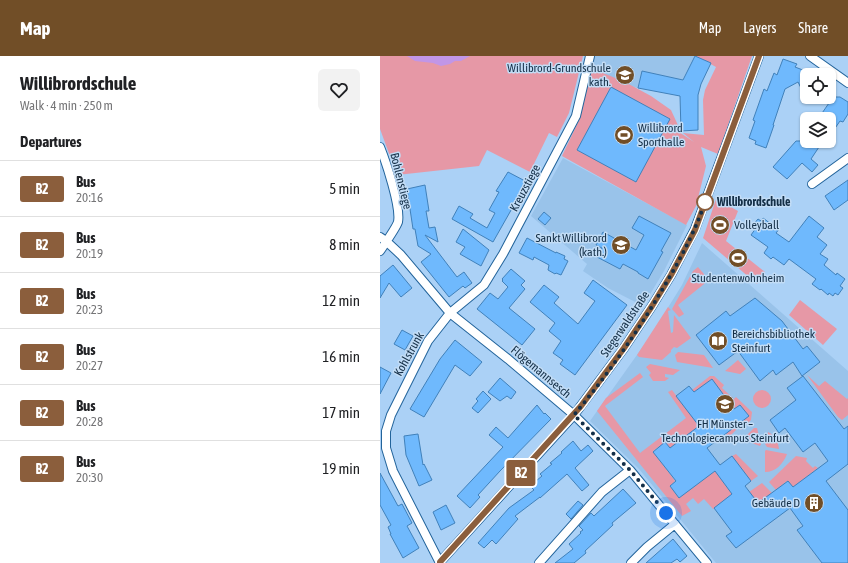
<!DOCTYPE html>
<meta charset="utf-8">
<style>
:root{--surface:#fff;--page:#f2f2f2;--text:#202124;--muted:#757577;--line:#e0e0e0;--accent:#714e27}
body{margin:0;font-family:"Asap Condensed",sans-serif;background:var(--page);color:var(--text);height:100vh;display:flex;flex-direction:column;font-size:15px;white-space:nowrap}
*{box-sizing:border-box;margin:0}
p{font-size:13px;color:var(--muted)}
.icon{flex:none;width:22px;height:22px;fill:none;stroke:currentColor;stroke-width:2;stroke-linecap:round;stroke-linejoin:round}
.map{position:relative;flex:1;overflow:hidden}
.side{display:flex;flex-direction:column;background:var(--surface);width:380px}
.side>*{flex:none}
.badge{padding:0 8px;border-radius:3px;font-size:14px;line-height:26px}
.controls{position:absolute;left:420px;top:12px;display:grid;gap:8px}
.controls a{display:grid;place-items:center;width:36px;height:36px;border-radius:6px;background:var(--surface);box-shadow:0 1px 3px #0004;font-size:20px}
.you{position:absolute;width:20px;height:20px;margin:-10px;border:3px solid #fff;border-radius:50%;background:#1a73e8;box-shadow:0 0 0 6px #1a73e833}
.map>.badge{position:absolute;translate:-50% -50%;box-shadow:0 0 0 2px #fff}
h2{padding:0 20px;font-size:15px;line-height:36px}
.round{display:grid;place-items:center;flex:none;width:42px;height:42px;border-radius:6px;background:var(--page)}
.overview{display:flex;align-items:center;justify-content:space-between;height:68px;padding:0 20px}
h1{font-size:19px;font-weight:700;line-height:30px}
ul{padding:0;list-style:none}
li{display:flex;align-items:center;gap:12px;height:56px;padding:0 20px;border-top:1px solid var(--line)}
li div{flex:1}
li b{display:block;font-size:15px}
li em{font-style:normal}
li .badge{min-width:44px;font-weight:700;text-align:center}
header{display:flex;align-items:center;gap:24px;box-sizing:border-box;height:56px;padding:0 20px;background:var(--accent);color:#fff}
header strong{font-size:19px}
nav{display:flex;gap:22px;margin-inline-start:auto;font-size:14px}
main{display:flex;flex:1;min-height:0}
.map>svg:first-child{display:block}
</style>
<header>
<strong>Map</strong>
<nav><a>Map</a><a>Layers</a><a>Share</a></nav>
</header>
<main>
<section class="side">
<div class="overview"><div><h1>Willibrordschule</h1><p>Walk · 4 min · 250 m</p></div><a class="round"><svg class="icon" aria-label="heart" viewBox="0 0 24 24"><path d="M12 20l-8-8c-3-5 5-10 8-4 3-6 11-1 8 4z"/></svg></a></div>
<h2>Departures</h2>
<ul>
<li><span class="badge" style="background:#8b5e3c;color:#fff">B2</span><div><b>Bus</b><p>20:16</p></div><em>5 min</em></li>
<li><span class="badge" style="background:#8b5e3c;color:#fff">B2</span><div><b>Bus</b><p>20:19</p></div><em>8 min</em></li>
<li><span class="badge" style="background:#8b5e3c;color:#fff">B2</span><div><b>Bus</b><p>20:23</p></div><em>12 min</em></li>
<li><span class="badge" style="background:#8b5e3c;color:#fff">B2</span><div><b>Bus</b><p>20:27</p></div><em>16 min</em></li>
<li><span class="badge" style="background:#8b5e3c;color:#fff">B2</span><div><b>Bus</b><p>20:28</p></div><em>17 min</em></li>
<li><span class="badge" style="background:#8b5e3c;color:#fff">B2</span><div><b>Bus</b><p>20:30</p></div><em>19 min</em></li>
</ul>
</section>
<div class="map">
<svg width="468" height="507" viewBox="0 0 468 507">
<rect width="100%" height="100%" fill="#abd1f6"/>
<path fill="#99c3ea" d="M214,0H315L303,24L262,15L258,32L251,30L211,12Z
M183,102L307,169L284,215L263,250L228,232L203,215L207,208L151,160Z
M322,187L468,315V507H336L259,413L210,365L269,282L302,229Z"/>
<path fill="#e698a6" d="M0,0H203L189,57L177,81L169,77L150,116L107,94L99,110L17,119L0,73Z
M316,0H372L338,98L321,91L326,110L316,150L306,169L182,100L200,62L211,12L245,26L271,40L291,54L302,78L314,86L303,77L324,79L323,44L325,34L336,11Z
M336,143L358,155L346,185L385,216L377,228L323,182Z
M318,211L329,224L298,249L304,258L299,261L292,253L313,215Z
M420,244L457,273L443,289L409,259Z
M288,251L291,254L288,255L291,277L293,276L294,259L311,282L297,292L294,291L291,294V296L282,304L259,301L257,299Z
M298,296L324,299L333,312L297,306L295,299Z
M358,304L366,313L360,318L345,315Z
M270,308L300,314L293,319L285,318V321L289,322L285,325H273L269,319L271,317L266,311Z
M260,317L263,321L225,350L260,397L306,362L288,336L292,334L319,370L290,392L285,386L273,395L295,425L290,430L299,442L335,415L352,438L333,453L324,443L318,448L313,442L306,448L311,455L302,460L217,355L226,342Z
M427,319L439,330L445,325L467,343L468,342V359L462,364L458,361Z
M330,320H334L344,329L342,332L354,343L356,341L372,356L371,364L361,374L359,371L348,382L345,379L368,360L360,349L354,353L332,323L314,336L312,334Z
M373 343a9 9 0 1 1 18 0a9 9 0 1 1-18 0Z
M374,372H377L381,388L380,390L364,384L366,380Z
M388,376C396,380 398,385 399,393L387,391L385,388Z
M386,394L407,398C403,408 396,416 385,416V395Z
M356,398L378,420L371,425L352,400Z
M416,400L427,402L426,405L433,412L435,410L438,412L413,431L407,425L396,434L389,426Z
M382,427L392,437L378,447L369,436Z"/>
<path fill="#c196e7" d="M27,0H90L81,5H75L70,8L61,10L53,7L35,5Z"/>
<path fill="#6fb9fd" stroke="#4181ba" d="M315,0L331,7L321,28L318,39V74L301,75L300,40L258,32L262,15L303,24Z
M403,3L417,8L415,11L428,16L427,34L423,31L421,32L418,26L405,33L393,69H394L386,92L375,88L376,85L369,82L375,65L373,64L384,33L387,35L394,17L397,19Z
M231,31L290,63L256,126L197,94Z
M439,41H460L468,46V58L463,66L460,65L449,81V63H438L449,47Z
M427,75V85H443L431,103L438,109L432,116L422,107L407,123L393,111L416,85H421Z
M128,116L147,126L113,186L72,163L79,150L93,158L90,162L107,172L115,157L109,154L119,136L116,135Z
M468,124V144L454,154L445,140Z
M45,129L49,155H46L49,172L55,171L58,186L45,179L77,221L84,216L92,227L85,232L83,230L69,241L41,206L51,198L38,190L35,173H33L27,133Z
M164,156L171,162L165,169L158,163Z
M259,160L291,177L281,195L283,196L268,223L258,217V216L243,208L240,213L217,201L222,192L216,189L223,176L256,194L264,179L252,172Z
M429,160L444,172L437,181L447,189L440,198L448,203L444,209L456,219L457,217L465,223L460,230L463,232L458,239L455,237L453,240L449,237L448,239L441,233L440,234L432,228L436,223L409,203L404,209L393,201L391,203L384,197L388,191L371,179L376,172L373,169L378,163L381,165L383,162L391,168L392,166L400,172L396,177L409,186Z
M83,173L109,194L101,210L80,198L85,191L76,186Z
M147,182L176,197V196L185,200L184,203L188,205L181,219L176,217L175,218L168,214L169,209L154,201L153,204L139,197Z
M13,209L32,232L21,241L9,227L0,242V220Z
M131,213L145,225L141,229L145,233L129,252L155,273L142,289L97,253L110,237L118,243L128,231L122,225L123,224L122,223Z
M213,224L247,249L195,319L180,308L183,304L173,297L181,285L169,275L175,267L150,246L164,229L179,241L174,247L198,268L215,245L204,237Z
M375,242L402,265L423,293L427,290L440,306L422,320L413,306L396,319L393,314L380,325L358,295L339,309L316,279L346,255L350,260Z
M22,274L33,280L25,294L14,288Z
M75,284L102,306L90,320L75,309L44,361L30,353L60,303Z
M0,311L11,317L0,338Z
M423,320L464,373L468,370V408L446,425L468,454V507H442L417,474L423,470L410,452L356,492L346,480L352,476L334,452L352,438L335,415L299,442L290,430L296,425L273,396L285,386L290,392L319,370L296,340L309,330L314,336L332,323L354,353L360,349L369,360L327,392L340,409L352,400L371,425L365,430L378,447L408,425L413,431L448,405L435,387L423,396L405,372L399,377L390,364L416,344L407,332Z
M120,322L136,336L131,343L127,340L120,345L108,336Z
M103,335L111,343L98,357L92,352L98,345L96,343Z
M157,349L164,358L165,357L171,363L120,415L98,439L100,441L90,452L77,440L123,391L109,379L116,371L128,382Z
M38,378L43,409L44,408L52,424L39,430L26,399L24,380Z
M193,385L201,395L208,389L213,395L195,412L209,429L202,435L187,418L160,442V441L135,460L138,463L116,488L112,484L104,492L98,487L129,452L154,434L150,430L162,420L160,418L172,408L170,407L182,397L181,396Z
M0,417L18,450L22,448L32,467L27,470L39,492L23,502L10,478H11L8,471L11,469L0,449Z
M243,433L256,447L232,467L233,469L205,495L206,497L194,507H175L193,493L189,488L201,477L200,476L203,474L199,470L211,457L214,460Z
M198,445L203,449L191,463L186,458Z
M66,449L75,467L61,474L53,456Z
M293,483L307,500L300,506L297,503L291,507H266Z"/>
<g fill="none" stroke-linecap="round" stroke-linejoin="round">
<defs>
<path id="street" d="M430,0L468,27
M0,91C6,106 21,151 18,166C16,172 4,189 0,195
M432,128L468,102
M0,181L6,185L21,199L70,257L128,303L194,359L250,414L327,507
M60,506L194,359L244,292L272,250L291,219L315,173L379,0
M60,507L13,415L6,392V375L11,359L48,285L70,257L104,229L123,198L196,60L210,0
M159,507L222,436L250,414
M251,507L267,491L295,468"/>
</defs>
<use href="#street" stroke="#23649b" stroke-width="10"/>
<use href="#street" stroke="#fff" stroke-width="8"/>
</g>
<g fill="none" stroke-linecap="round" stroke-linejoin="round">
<defs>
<path id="line" d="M60,507V506L201,350L244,292L272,250L291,219L315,174L379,0"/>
</defs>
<use href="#line" stroke="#fff" stroke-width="9"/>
<use href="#line" stroke="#8b5e3c" stroke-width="6"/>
<path stroke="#142f47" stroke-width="4" stroke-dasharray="0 7.2" d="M286,457L250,414L194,359C225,322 254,281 279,239C297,209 314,179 325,146"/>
</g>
<defs>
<symbol id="school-disc" viewBox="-11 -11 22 22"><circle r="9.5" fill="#714e27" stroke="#c3ddf6"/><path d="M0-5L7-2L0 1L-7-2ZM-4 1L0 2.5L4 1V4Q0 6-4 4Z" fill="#fff"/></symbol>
<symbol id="stadium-disc" viewBox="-11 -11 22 22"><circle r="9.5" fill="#714e27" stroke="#c3ddf6"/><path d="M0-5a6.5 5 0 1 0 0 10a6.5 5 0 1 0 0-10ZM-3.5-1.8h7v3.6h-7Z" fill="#fff"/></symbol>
<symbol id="library-disc" viewBox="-11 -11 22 22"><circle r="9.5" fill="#714e27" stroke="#c3ddf6"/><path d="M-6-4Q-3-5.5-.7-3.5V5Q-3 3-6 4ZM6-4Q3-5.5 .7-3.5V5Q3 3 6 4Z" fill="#fff"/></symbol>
<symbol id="university-disc" viewBox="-11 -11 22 22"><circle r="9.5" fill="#714e27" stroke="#c3ddf6"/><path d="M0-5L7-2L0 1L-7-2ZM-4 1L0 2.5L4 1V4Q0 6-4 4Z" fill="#fff"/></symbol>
<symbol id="building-disc" viewBox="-11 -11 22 22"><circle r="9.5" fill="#714e27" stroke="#c3ddf6"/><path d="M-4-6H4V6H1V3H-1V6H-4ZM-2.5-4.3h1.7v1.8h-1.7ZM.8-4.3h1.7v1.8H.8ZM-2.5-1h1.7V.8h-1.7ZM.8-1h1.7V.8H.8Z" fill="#fff"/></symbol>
</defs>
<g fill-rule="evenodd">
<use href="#school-disc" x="234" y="8" width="22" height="22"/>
<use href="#stadium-disc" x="233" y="68" width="22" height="22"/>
<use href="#stadium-disc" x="329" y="158" width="22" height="22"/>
<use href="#school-disc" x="230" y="178" width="22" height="22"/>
<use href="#stadium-disc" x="347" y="191" width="22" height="22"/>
<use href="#library-disc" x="327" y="274" width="22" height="22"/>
<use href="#university-disc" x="334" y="337" width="22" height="22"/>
<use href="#building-disc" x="423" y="436" width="22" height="22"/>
</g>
<circle fill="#fff" stroke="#8b5e3c" stroke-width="2" cx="325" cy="146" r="8"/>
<g text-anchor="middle" stroke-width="3" stroke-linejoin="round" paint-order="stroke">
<g font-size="12" fill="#142f47" stroke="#c3ddf6" text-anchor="end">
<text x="231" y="16">Willibrord-Grundschule<tspan x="231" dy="14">kath.</tspan></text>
<text x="258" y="76" text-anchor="start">Willibrord<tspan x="258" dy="14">Sporthalle</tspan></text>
<text x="354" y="173" text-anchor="start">Volleyball</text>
<text x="227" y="186">Sankt Willibrord<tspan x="227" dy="14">(kath.)</tspan></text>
<text x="358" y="226" text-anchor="middle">Studentenwohnheim</text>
<text x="352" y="282" text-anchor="start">Bereichsbibliothek<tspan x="352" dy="14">Steinfurt</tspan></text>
<text x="345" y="372" text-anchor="middle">FH Münster –<tspan x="345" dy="14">Technologiecampus Steinfurt</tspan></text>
<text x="420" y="451">Gebäude D</text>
</g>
<g font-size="12" fill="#142f47" stroke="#c3ddf6">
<text transform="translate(21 125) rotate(76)" y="4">Bohlenstiege</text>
<text transform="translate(145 132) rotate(-62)" y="4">Kreuzstiege</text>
<text transform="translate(245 268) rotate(-56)" y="4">Stegerwaldstraße</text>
<text transform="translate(29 298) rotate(-61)" y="4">Kohlstrunk</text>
<text transform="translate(161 316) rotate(40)" y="4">Flögemannsesch</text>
</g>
<g font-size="12" font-weight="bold" fill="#142f47" stroke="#c3ddf6" text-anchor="start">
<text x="337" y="150">Willibrordschule</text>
</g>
</g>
</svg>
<div class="controls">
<a><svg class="icon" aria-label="locate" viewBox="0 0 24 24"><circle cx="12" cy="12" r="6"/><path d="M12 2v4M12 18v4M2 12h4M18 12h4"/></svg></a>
<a><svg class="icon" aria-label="layers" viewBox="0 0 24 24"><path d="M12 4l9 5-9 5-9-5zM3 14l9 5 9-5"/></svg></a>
</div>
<div class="you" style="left:286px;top:457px"></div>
<b class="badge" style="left:141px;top:417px;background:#8b5e3c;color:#fff">B2</b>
</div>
</main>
